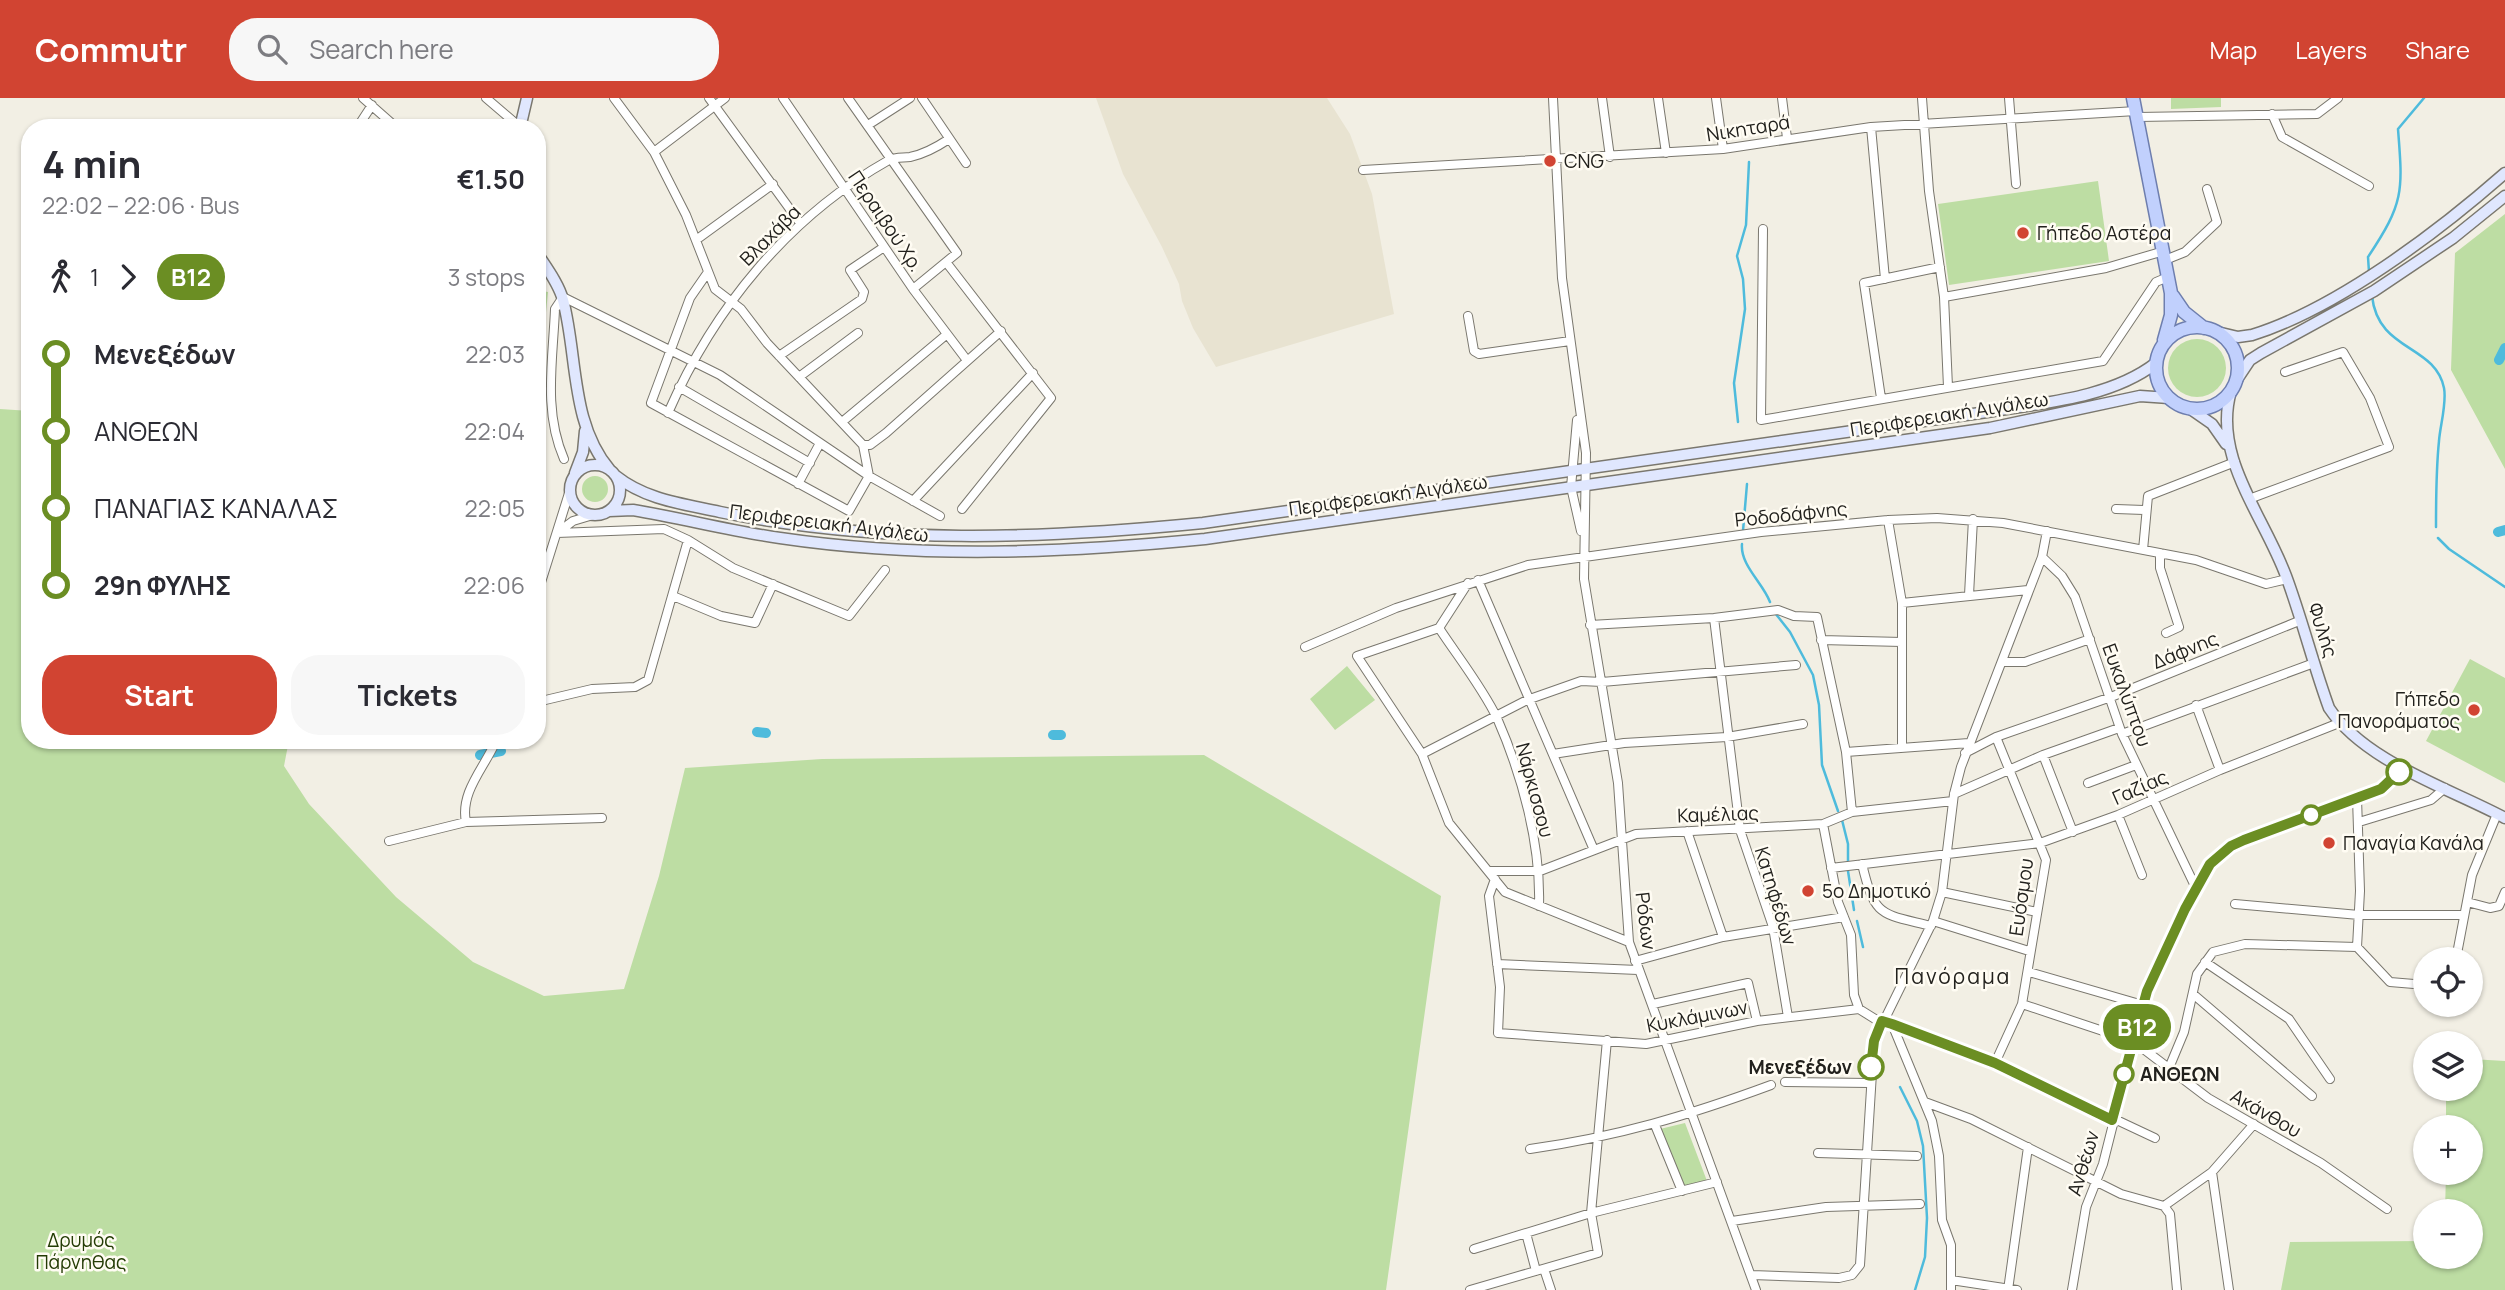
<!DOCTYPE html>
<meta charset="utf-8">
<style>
:root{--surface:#fff;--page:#f7f7f7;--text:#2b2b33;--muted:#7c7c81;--accent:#d14432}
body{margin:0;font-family:Manrope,sans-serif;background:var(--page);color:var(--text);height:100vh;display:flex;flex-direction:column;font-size:26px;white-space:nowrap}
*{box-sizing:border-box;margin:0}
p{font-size:23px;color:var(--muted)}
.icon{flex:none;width:38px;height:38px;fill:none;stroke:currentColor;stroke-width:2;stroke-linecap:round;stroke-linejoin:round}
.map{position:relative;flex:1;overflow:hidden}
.sheet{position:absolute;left:21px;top:21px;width:525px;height:630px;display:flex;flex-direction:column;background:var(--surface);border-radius:28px;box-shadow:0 2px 5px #0004}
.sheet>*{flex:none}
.badge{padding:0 14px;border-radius:23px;font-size:24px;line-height:46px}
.fabs{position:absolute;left:2413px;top:849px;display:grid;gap:14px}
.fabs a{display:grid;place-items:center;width:70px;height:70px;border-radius:50%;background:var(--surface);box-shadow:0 2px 5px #0004;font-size:35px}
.map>.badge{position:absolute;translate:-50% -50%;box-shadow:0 0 0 4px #fff}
.legs{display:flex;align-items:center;gap:10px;height:77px;padding:0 21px;font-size:23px}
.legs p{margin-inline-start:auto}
.overview{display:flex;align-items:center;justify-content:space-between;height:119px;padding:0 21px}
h1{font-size:38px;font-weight:700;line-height:52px}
.action{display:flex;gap:14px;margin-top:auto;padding:14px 21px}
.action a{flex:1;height:80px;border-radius:28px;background:var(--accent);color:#fff;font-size:28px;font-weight:700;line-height:80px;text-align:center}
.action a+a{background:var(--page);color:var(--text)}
ul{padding:0 21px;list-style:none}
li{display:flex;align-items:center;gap:24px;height:77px;font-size:26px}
li i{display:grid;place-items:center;width:10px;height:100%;margin:0 9px;background:currentColor}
li i::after{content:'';width:18px;height:18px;margin:-9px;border:5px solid;border-radius:50%;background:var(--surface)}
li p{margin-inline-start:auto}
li:first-child i{background:linear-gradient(#0000 50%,currentColor 0)}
li:last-child i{background:linear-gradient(currentColor 50%,#0000 0)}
header{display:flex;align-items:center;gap:42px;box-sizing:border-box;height:98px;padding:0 35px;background:var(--accent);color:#fff}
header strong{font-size:33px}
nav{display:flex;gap:38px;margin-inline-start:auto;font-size:24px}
.search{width:490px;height:63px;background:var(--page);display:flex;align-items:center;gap:18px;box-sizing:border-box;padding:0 24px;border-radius:28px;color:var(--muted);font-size:26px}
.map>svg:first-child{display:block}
</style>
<header>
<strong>Commutr</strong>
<div class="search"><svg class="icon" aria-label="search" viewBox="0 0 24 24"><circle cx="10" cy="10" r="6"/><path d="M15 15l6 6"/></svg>Search here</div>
<nav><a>Map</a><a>Layers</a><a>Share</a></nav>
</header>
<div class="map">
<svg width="2505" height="1192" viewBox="0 0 2505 1192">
<rect width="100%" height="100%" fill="#f2efe4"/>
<path fill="#e8e3d1" d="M1096,0H1327L1350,36L1372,96L1394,216L1216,269L1193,230L1182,203L1179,186L1162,149L1123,76Z"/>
<path fill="#bddda3" d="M2171,0H2221V9L2171,11Z
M2098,83L2109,163L1949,187L1938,106Z
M2505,116V371L2451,272L2455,155Z
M537,192L548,194L537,305Z
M2168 270a29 29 0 1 1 58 0a29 29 0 1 1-58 0Z
M0,311L30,313V642H289L284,668L309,706L396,799L473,864L544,898L624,891L659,778L685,670L822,661L1204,657L1441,798L1386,1192H0Z
M582 391a13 13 0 1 1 26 0a13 13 0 1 1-26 0Z
M2470,561L2505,580V685L2426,643Z
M1347,568L1375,602L1335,632L1310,601Z
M2471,961L2505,963V1192H2281L2290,1144L2425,1143L2426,1158H2471V1113H2445L2446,1075L2471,1074V1029H2446V991L2471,990Z
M1685,1025L1707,1083L1684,1088L1660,1031Z"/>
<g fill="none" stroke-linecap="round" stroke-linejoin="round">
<path stroke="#4ebbdc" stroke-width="2.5" d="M2369,174L2368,159C2404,105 2403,94 2398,31L2424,0
M2372,198C2378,254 2435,246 2444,290C2447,305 2440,328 2439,343C2436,372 2436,400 2436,429
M1738,324L1734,285L1745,211L1743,181L1737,158L1746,127L1749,64
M1743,433L1747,386
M2438,440L2449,451L2505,489
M1742,446C1740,467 1763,485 1770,504
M1775,515L1790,534L1813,577L1819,607L1822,667L1838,713
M1842,722L1848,746V764
M1848,773L1854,812
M1857,823L1863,849
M1900,989L1917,1023L1923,1048L1927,1120L1925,1159L1915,1192"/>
<path stroke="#4ebbdc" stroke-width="10" d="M2499,262L2505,250
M2498,434L2505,432
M757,634L766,635
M1053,637H1061
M480,657L501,653"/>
<defs>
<path id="street" d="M363,0L397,30
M486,0L520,29
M614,0L654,54L686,117L715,191L741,211L767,245L863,347L869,378
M709,0L800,125
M783,0L913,191L966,261
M848,0L957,155L913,191
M922,0L966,65
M1553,0L1562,180L1586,355L1584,481L1618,685L1629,844L1756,1192
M1602,0L1610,59
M1658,0L1666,55
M1716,0L1723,51
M1782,0L1787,40
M1922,0L1929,93L1944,199L1948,289
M2009,0L2016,86
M2272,16L2282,39L2369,88
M2138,19L2317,16L2338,0
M868,27L910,0
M1871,29L1885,181
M357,30L372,7
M654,54L725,0
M1363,72L1723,51L1871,29L2136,13
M1763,131L1761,322L2103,263L2156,184L2168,179
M696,142L773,86
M2165,162L2185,154L2217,124L2207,91
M946,164L1051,300L962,411
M708,174L690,200L651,305L849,413L869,378
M1944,199L2106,170L2164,153
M1468,218L1474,253L1479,256L1570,243
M779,258L862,201L864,194L850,172L884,149
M799,279L858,235
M679,289L810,365
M1881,300L1864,185L1940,169
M668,315C714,210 788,119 889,62C896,59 903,60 910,59C925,56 937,49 949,41
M1577,322L1571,389L1581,433
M842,324L946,237
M863,347H870L886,335L1001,233
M564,361C543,313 553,262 555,211L563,199L720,277L869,378L940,418
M798,386L820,345
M2249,401L2389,349L2370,300L2343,254L2285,274
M913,403L1033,275
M2116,411L2144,412
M1888,422L1902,505V648
M557,435L664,431L688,442L733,470L849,518L885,472
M557,435L573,423L593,417
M2143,452L2148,398L2235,364
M2160,455V470L2179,529L2166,535
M2042,459L2062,478L2075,499L2122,636L2195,788
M1478,482L1594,752
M537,497L570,392
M1969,497L1973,421
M673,498L721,518L755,525L773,486
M1902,505L2028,492
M1714,520L1740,732L1773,829L1788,919
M1590,527L1714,520L1778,512L1794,518L1817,519L1846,654L1852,714
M1439,530L1357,558L1422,656L1449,725L1505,794L1629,844
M1439,530C1458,559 1482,589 1497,620C1522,677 1541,746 1539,808
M1439,530L1468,485
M1821,542L1902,544
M1305,549L1396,510L1528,467L1761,434L1888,422L1937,420L2003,425L2196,462L2266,486L2287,481
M2003,564H2025L2090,541
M537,604L592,591L635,589L648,582L688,442
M2196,607L2220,672
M2122,636L2314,565
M1846,654L1969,645
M1965,655L1996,639L2111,599L2299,523
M1422,656L1527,602L1581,583L1602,584L1796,567
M1553,656L1624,645L1727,639L1803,626
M2043,657L2073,734
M2088,685L2136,667
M1954,696L2043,657L2119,630
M2118,717L2142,777
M466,724C460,695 483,671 494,647L500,642
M2359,724L2431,702L2445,690
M1823,726L1838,804L1851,837L1854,897L1859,911L1875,921L1908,931L1995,965L2155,1040
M1687,733L1723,839
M389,743L466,724L602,720
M1862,766C1875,820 1880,815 1931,828
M1831,770L2040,745L2118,717L2220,672L2339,625
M1489,773H1540L1636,736L1823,726L1852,714L1953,703
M1495,781L1489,798L1500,889L1498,935L1646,946L1757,923L1859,911
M1942,794L2037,814
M2467,804L2490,810L2499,808L2505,794
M2235,806L2359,817H2464
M1933,823L2029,853
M2357,849L2360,793L2357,700
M2357,849L2390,884L2426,887
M2456,861L2472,777L2497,716
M1635,863L1723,839L1844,819
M2205,864L2289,921L2330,981
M1497,866L1638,872
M2029,874L2143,907
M2193,896L2312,998
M1653,906L1748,885L1757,923
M2022,906L2133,943L2208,1000L2321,1065L2387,1111
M1892,926L1932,1023L1939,1058L1942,1122L1951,1147V1192
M1995,965L2022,906L2046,762L1996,639
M2169,970L2184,934L2197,876L2213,854L2245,846L2357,849
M1785,984L1870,985
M1925,1004L1971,1021L2121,1096L2164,1108
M1655,1027L1682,1093
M1530,1051C1616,1039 1690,1017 1771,987
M1818,1055L1917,1058
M2212,1074L2229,1192
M2164,1108L2212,1074L2254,1026
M2164,1108L2170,1116L2177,1192
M1732,1123L1826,1109L1920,1106
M1526,1135L1536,1173
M1474,1151L1591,1115L1717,1084
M1544,1171L1551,1192
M1752,1177L1839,1180L1852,1177L1860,1167L1874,943L1933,823L1942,794L1954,696L1961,669L2042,459L2047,433
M1951,1182L2017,1192
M1470,1192L1598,1155L1591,1115L1607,942
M2008,1192L2028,1049
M2072,1192L2086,1109L2103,1066L2143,907L2152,879L2203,775L2231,748L2381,691L2390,685L2402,668"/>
<path id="secondary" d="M520,30L527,0
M537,155C546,169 559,186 563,202C578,259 570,325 610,372
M2217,234L2238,239L2252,237C2336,211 2438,134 2505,75
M2236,283L2250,262L2261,255L2374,193L2453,140L2505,98
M2231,293C2212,359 2264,418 2286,478C2302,521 2313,566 2329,610C2365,664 2449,690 2505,720
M2189,310L2212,326L2226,346
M570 392a25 25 0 1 1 50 0a25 25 0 1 1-50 0Z
M575,375L583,354L585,333
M616,378C646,402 684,406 720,414C882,447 1040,441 1203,425L1987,314C2042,305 2111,300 2156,265
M609,413L633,412C682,420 730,433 780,440C922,461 1062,455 1205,441L1990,330L2140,298L2169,300"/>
<path id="primary" d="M2133,0L2171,195V217L2164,242
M2173,198L2184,214L2204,230
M2156 270a41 41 0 1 1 82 0a41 41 0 1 1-82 0Z"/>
</defs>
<use href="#street" stroke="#7a776e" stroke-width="10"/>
<use href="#secondary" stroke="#7a776e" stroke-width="13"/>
<use href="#primary" stroke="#6e7eae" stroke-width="15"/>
<use href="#street" stroke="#fff" stroke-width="8"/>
<use href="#secondary" stroke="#e0e7fe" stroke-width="10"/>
<use href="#primary" stroke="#c1d0fd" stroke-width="12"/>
</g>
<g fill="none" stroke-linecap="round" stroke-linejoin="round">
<defs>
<path id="line-1" d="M1871,969L1874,943L1882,923L1892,926L1995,965L2112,1022L2147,893L2185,811L2210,766L2231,748L2244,742L2381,691L2399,674"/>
</defs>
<use href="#line-1" stroke="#fff" stroke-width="16"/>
<use href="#line-1" stroke="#6b8e23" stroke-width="10"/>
</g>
<g fill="#d14432" stroke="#fffcf3" stroke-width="2.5">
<circle cx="1550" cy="63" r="7"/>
<circle cx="2023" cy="135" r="7"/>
<circle cx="2474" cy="612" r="7"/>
<circle cx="2329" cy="745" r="7"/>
<circle cx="1808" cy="793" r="7"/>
</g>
<g fill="#fff" stroke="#6b8e23" stroke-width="3.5">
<circle cx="2399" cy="674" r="12"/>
<circle cx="2311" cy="717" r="9"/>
<circle cx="1871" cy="969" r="12"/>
<circle cx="2124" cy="976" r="9"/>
</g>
<g text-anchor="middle" stroke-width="5" stroke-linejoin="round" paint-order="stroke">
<g font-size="19" fill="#22211d" stroke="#fffcf3">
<text transform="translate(1748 30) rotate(-9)" y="7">Νικηταρά</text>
<text transform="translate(886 123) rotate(56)" y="7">Περαιβού Χρ.</text>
<text transform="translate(770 137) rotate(-45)" y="7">Βλαχάβα</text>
<text transform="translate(1949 316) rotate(-9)" y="7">Περιφερειακή Αιγάλεω</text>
<text transform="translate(1388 397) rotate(-8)" y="7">Περιφερειακή Αιγάλεω</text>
<text transform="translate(1791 416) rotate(-6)" y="7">Ροδοδάφνης</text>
<text transform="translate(829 425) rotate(7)" y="7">Περιφερειακή Αιγάλεω</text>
<text transform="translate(2323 532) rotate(72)" y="7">Φυλής</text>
<text transform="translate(2185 552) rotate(-22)" y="7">Δάφνης</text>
<text transform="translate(2127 597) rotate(70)" y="7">Ευκαλύπτου</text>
<text transform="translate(2140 689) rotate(-24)" y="7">Γαζίας</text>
<text transform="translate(1535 692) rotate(75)" y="7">Νάρκισσου</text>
<text transform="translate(1718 716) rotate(-2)" y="7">Καμέλιας</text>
<text transform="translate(1776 798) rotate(73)" y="7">Κατηφέδων</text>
<text transform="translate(2021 799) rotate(-82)" y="7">Ευόσμου</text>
<text transform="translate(1646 823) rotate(83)" y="7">Ρόδων</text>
<text transform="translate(1697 918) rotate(-11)" y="7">Κυκλάμινων</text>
<text transform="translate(2266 1015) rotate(30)" y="7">Ακάνθου</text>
<text transform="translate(2083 1065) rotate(-73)" y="7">Ανθέων</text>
</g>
<g font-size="19" fill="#22211d" stroke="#fffcf3" text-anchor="start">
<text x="1564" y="70">CNG</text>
<text x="2037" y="142">Γήπεδο Αστέρα</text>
<text x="2460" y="608" text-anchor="end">Γήπεδο<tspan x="2460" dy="22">Πανοράματος</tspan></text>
<text x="2343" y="752">Παναγία Κανάλα</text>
<text x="1822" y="800">5ο Δημοτικό</text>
</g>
<g font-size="19" font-weight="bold" fill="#22211d" stroke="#fffcf3" text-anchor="end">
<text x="1852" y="976">Μενεξέδων</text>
<text x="2140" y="983" text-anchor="start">ΑΝΘΕΩΝ</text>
</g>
<g font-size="19" fill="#243c05" stroke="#fffcf3">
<text x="81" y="1149">Δρυμός<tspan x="81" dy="22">Πάρνηθας</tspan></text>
</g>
<g font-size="21" letter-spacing="2" fill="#22211d" stroke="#fffcf3">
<text x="1953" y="886">Πανόραμα</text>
</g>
</g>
</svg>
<div class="fabs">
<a><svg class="icon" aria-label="locate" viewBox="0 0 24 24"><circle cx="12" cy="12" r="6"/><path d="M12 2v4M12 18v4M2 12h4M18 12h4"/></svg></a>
<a><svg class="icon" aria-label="layers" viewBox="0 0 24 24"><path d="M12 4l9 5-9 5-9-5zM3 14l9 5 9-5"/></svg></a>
<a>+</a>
<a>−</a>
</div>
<b class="badge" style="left:2137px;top:929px;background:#6b8e23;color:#fff">Β12</b>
<section class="sheet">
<div class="overview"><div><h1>4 min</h1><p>22:02 – 22:06 · Bus</p></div><b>€1.50</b></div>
<div class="legs"><svg class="icon" aria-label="walk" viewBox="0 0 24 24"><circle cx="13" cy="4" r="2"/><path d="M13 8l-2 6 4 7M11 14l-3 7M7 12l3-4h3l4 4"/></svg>1<svg class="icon" aria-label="forward" viewBox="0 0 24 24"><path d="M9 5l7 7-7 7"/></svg><b class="badge" style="background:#6b8e23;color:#fff">Β12</b><p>3 stops</p></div>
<ul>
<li><i style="color:#6b8e23"></i><b>Μενεξέδων</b><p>22:03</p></li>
<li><i style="color:#6b8e23"></i><span>ΑΝΘΕΩΝ</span><p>22:04</p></li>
<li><i style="color:#6b8e23"></i><span>ΠΑΝΑΓΙΑΣ ΚΑΝΑΛΑΣ</span><p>22:05</p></li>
<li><i style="color:#6b8e23"></i><b>29η ΦΥΛΗΣ</b><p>22:06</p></li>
</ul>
<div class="action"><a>Start</a><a>Tickets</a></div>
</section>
</div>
